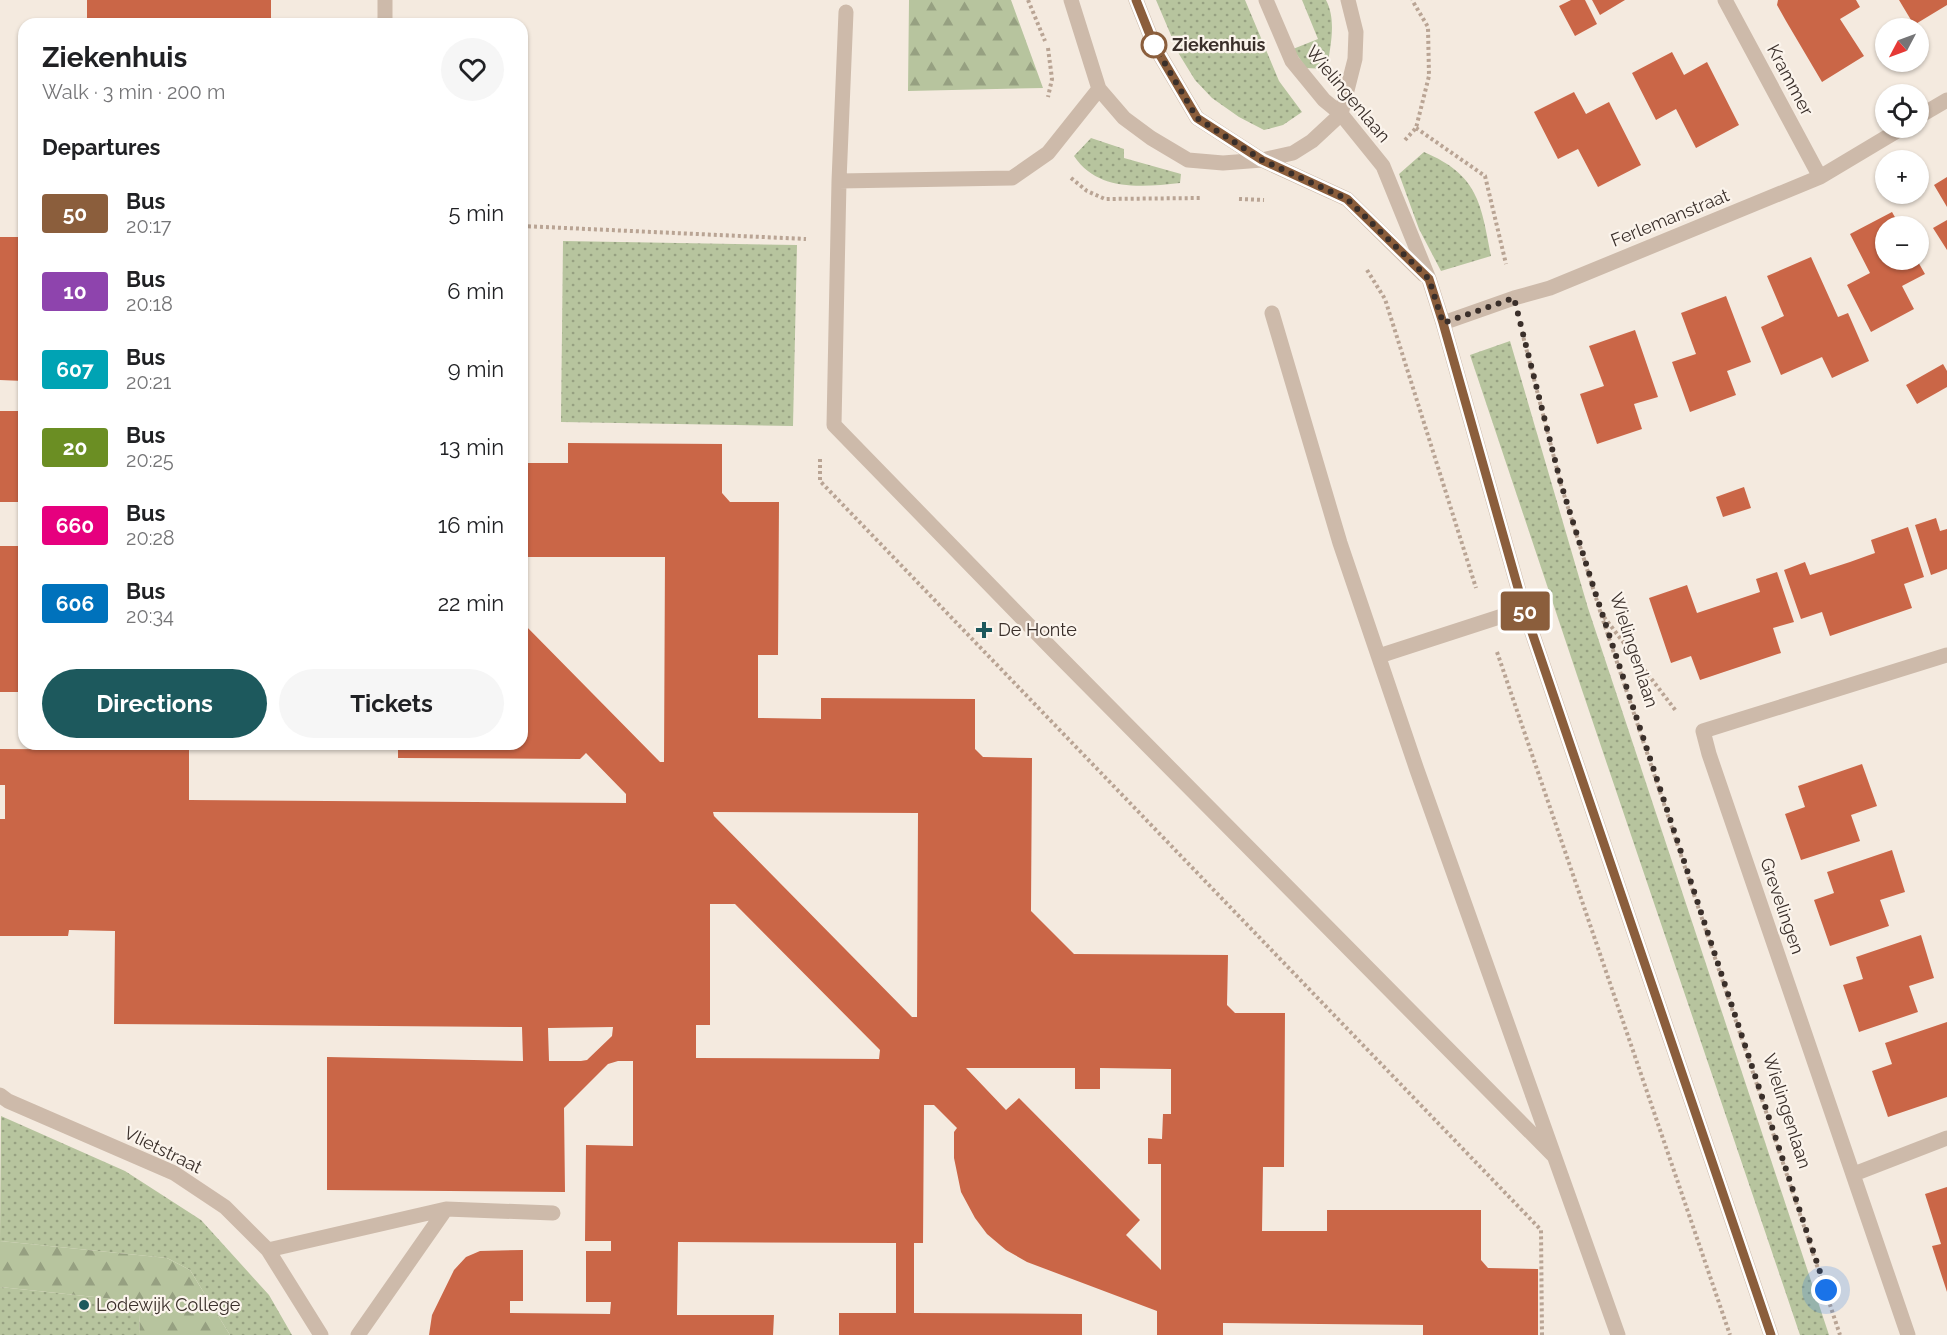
<!DOCTYPE html>
<meta charset="utf-8">
<style>
:root{--surface:#fff;--page:#f6f6f6;--text:#202124;--muted:#757577;--accent:#1d595d}
body{margin:0;font-family:Raleway,sans-serif;background:var(--page);color:var(--text);height:100vh;display:flex;flex-direction:column;font-size:22px;white-space:nowrap}
*{box-sizing:border-box;margin:0}
p{font-size:20px;color:var(--muted)}
.icon{flex:none;width:33px;height:33px;fill:none;stroke:currentColor;stroke-width:2;stroke-linecap:round;stroke-linejoin:round}
.map{position:relative;flex:1;overflow:hidden}
.sheet{position:absolute;left:18px;top:18px;width:510px;height:732px;display:flex;flex-direction:column;background:var(--surface);border-radius:18px;box-shadow:0 2px 4px #0004}
.sheet>*{flex:none}
.badge{padding:0 12px;border-radius:4px;font-size:21px;line-height:39px}
.needle{width:39px;rotate:229deg}
.buttons{position:absolute;left:1875px;top:18px;display:grid;gap:12px}
.buttons a{display:grid;place-items:center;width:54px;height:54px;border-radius:50%;background:var(--surface);box-shadow:0 2px 4px #0004;font-size:30px}
.you{position:absolute;width:30px;height:30px;margin:-15px;border:4px solid #fff;border-radius:50%;background:#1a73e8;box-shadow:0 0 0 9px #1a73e833}
.map>.badge{position:absolute;translate:-50% -50%;box-shadow:0 0 0 3px #fff}
h2{padding:0 24px;font-size:22px;line-height:54px}
.round{display:grid;place-items:center;flex:none;width:63px;height:63px;border-radius:32px;background:var(--page)}
.headline{display:flex;align-items:center;justify-content:space-between;height:102px;padding:0 24px}
h1{font-size:28px;font-weight:700;line-height:45px}
.action{display:flex;gap:12px;margin-top:auto;padding:12px 24px}
.action a{flex:1;height:69px;border-radius:36px;background:var(--accent);color:#fff;font-size:24px;font-weight:700;line-height:69px;text-align:center}
.action a+a{background:var(--page);color:var(--text)}
ul{padding:0;list-style:none}
li{display:flex;align-items:center;gap:18px;height:78px;padding:0 24px}
li div{flex:1}
li b{display:block;font-size:22px}
li em{font-style:normal}
li .badge{min-width:66px;font-weight:700;text-align:center}
.map>svg:first-child{display:block}
</style>
<div class="map">
<svg width="1947" height="1335" viewBox="0 0 1947 1335">
<defs>
<pattern id="grass-dots" width="8" height="8" patternUnits="userSpaceOnUse" patternTransform="scale(1.5)"><rect width="8" height="8" fill="#b7c49e"/><path d="M2 2h.1M6 6h.1" fill="none" stroke="#96a081" stroke-width="1.8" stroke-linecap="round"/></pattern>
<pattern id="forest-firs" width="22" height="20" patternUnits="userSpaceOnUse" patternTransform="scale(1.5)"><rect width="22" height="20" fill="#b7c49e"/><path d="M5 1l3.5 6h-7zM16 11l3.5 6h-7z" fill="#96a081"/></pattern>
</defs>
<rect width="100%" height="100%" fill="#f4eadf"/>
<path fill="url(#grass-dots)" d="M1156,0H1245L1279,81L1302,112L1283,125L1264,130L1239,117L1212,98L1195,80L1179,54Z
M1302,0H1326C1337,21 1330,47 1327,69L1306,68L1293,49L1318,39Z
M1091,138L1124,149V158L1181,174L1180,183C1142,187 1098,192 1074,156Z
M1424,152C1478,175 1481,203 1491,256L1441,271L1419,229L1399,174Z
M563,241L797,245L793,426L561,422Z
M1510,341L1588,608L1829,1335H1800L1583,693L1470,355Z
M1,1116L125,1171L201,1220L269,1295L292,1335H230L190,1270L167,1258L0,1241Z
M0,1287L123,1300L139,1313L140,1335H0Z"/>
<path fill="url(#forest-firs)" d="M909,0H1011L1043,88L908,91Z
M0,1241L167,1258L190,1270L230,1335H140L139,1313L123,1300L0,1287Z"/>
<path fill="#ca6647" fill-rule="evenodd" d="M87,0H271V24H87Z
M1571,0H1585L1597,24L1575,36L1559,6Z
M1592,0H1625L1600,15Z
M1778,0H1856L1860,7L1840,19L1864,56L1822,82L1786,21L1777,5Z
M1899,0H1947V5L1914,25Z
M1672,52L1684,75L1707,62L1739,125L1696,148L1676,109L1656,120L1632,73Z
M1574,92L1586,114L1609,102L1641,165L1598,187L1578,149L1558,159L1534,112Z
M1947,177V207L1934,185Z
M1892,212L1900,226H1886V260H1917L1925,274L1902,286L1914,309L1871,332L1847,285L1870,273L1850,234Z
M1947,220V250L1933,228Z
M0,237H24V381L0,380Z
M522,246H527L525,400H522Z
M1811,257L1838,317L1848,313L1869,361L1832,378L1822,357L1781,375L1761,327L1784,316L1767,276Z
M1726,296L1751,362L1727,371L1736,395L1690,412L1672,362L1696,354L1681,313Z
M1635,330L1658,397L1634,404L1642,429L1597,444L1580,394L1604,386L1589,346Z
M1943,364L1947,371V387L1917,404L1906,385Z
M0,411H24V502H0Z
M568,443L722,444V493L730,502H779L778,655H758V718L821,719V698L975,699V749L983,757L1032,758L1031,911L1074,954L1228,955L1227,1005L1235,1013H1285L1284,1167H1263L1262,1231H1327V1210H1481V1260L1488,1268L1538,1269V1335H1423V1325L1223,1323V1335H1157V1311L1027,1262L1006,1250L987,1234L975,1218L961,1192L954,1158V1132L957,1128L934,1105H924L923,1243H914V1313L1082,1314V1335H839V1313H896V1243L678,1242L677,1315H774L773,1335H429L432,1315L454,1270L466,1257L480,1251L523,1250V1301H510V1313L610,1314L611,1302H586V1251H611V1241H585L586,1145L633,1146V1061H618L608,1064L564,1108L565,1192L327,1190V1057L523,1061L522,1027L114,1024L115,931L69,930L68,936H0V819H5V785H0V749L189,750V800L626,803V794L586,753L580,759L398,758V744H522V622L660,762H664L665,557H522V463H568ZM713,812L918,813L917,1017H912L714,816ZM710,904H735L880,1050L879,1059L696,1058V1025H710ZM613,1027L612,1036L587,1060L581,1061H549L548,1028ZM966,1068H1075V1089H1100V1068L1171,1069V1114H1163L1162,1139L1148,1138V1164H1161V1270L1126,1235L1140,1220L1019,1098L1006,1110Z
M1744,487L1751,508L1723,517L1716,497Z
M1936,518L1940,531L1947,529V569L1931,575L1915,525Z
M1908,527L1924,577L1904,584L1912,608L1830,636L1822,612L1801,619L1784,570L1805,562L1810,575L1850,562L1875,553L1871,540Z
M0,546H24V692H0Z
M1777,572L1794,622L1773,628L1781,653L1700,680L1691,656L1671,663L1649,598L1687,585L1697,613L1760,592L1756,579Z
M1862,764L1877,806L1851,815L1860,841L1801,860L1785,814L1805,807L1798,786Z
M1892,850L1905,892L1880,900L1889,926L1830,946L1814,900L1834,893L1827,872Z
M1921,935L1934,978L1909,986L1918,1012L1859,1032L1843,985L1863,979L1856,957Z
M1947,1022V1097L1888,1117L1872,1071L1892,1064L1885,1043Z
M1947,1187V1292L1932,1246L1941,1244L1925,1194Z"/>
<g fill="none" stroke-linecap="round" stroke-linejoin="round">
<path stroke="#b9a494" stroke-width="4" stroke-dasharray="3 3" stroke-linecap="butt" d="M1028,0L1045,41
M1048,48L1052,79L1048,97
M1416,128L1485,176L1506,264
M1405,140L1416,128L1429,76L1428,27L1412,0
M1071,178L1087,191L1105,199L1201,198
M1239,199L1264,200
M522,226L806,239
M1367,270L1385,299L1476,588
M1522,332L1561,485L1601,614L1840,1335
M820,459V481L1541,1230L1542,1335
M1604,617L1676,711
M1497,652L1730,1335"/>
<path stroke="#cdbaaa" stroke-width="15" d="M1071,0L1099,89L1124,118L1151,138L1188,160L1223,163L1262,160L1293,153L1312,141L1341,114L1355,59L1356,32L1348,0
M1136,0L1154,45L1197,118L1262,160L1347,199L1424,275
M1266,0L1292,61L1324,100L1341,114L1383,166L1429,279L1443,323L1524,609L1771,1335
M1725,0L1820,177
M846,12L839,181L834,425L1056,653L1554,1156
M385,24V0
M1918,117L1947,100
M839,181L1012,178L1048,153L1099,89
M1272,313L1340,543L1417,770L1618,1335
M1443,323L1514,298L1550,288L1820,177L1902,128
M1379,656L1524,609
M0,1095L8,1101L174,1173L225,1207L268,1250L321,1335
M1854,1174L1947,1138
M446,1209L553,1213
M268,1250L446,1209L358,1335
M1908,1335L1709,754L1703,731L1947,655"/>
</g>
<g fill="none" stroke-linecap="round" stroke-linejoin="round">
<defs>
<path id="line" d="M1136,0L1154,45L1197,118L1262,160L1347,199L1429,279L1443,323L1524,609L1771,1335"/>
</defs>
<use href="#line" stroke="#fff" stroke-width="14"/>
<use href="#line" stroke="#8b5e3c" stroke-width="9"/>
<path stroke="#3a2f2a" stroke-width="6" stroke-dasharray="0 10.8" d="M1154,45L1197,118L1262,160L1347,199L1429,279L1443,323L1514,298L1561,484L1595,592L1826,1290"/>
</g>
<circle fill="#fff" stroke="#8b5e3c" stroke-width="3" cx="1154" cy="45" r="12"/>
<g fill="#1d595d" stroke="#fbf4ec" stroke-width="2">
<path d="M981 621h6v6h6v6h-6v6h-6v-6h-6v-6h6z"/>
<circle cx="84" cy="1305" r="6"/>
</g>
<g text-anchor="middle" stroke-width="4.5" stroke-linejoin="round" paint-order="stroke">
<g font-size="18" font-weight="bold" fill="#3a2f2a" stroke="#fbf4ec" text-anchor="start">
<text x="1172" y="51">Ziekenhuis</text>
</g>
<g font-size="18" fill="#3a2f2a" stroke="#fbf4ec">
<text transform="translate(1790 80) rotate(62)" y="6">Krammer</text>
<text transform="translate(1348 94) rotate(50)" y="6">Wielingenlaan</text>
<text transform="translate(1670 218) rotate(-22)" y="6">Ferlemanstraat</text>
<text transform="translate(1634 650) rotate(72)" y="6">Wielingenlaan</text>
<text transform="translate(1782 906) rotate(71)" y="6">Grevelingen</text>
<text transform="translate(1787 1111) rotate(72)" y="6">Wielingenlaan</text>
<text transform="translate(163 1150) rotate(26)" y="6">Vlietstraat</text>
</g>
<g font-size="18" fill="#3a2f2a" stroke="#fbf4ec" text-anchor="start">
<text x="998" y="636">De Honte</text>
<text x="96" y="1311">Lodewijk College</text>
</g>
</g>
</svg>
<div class="buttons">
<a><svg class="needle" viewBox="-14 -14 28 28"><path d="M0-13l5 13h-10z" fill="#e53935"/><path d="M0 13l5-13h-10z" fill="#757577"/></svg></a>
<a><svg class="icon" aria-label="locate" viewBox="0 0 24 24"><circle cx="12" cy="12" r="6"/><path d="M12 2v4M12 18v4M2 12h4M18 12h4"/></svg></a>
<a>+</a>
<a>−</a>
</div>
<div class="you" style="left:1826px;top:1290px"></div>
<b class="badge" style="left:1525px;top:611px;background:#8b5e3c;color:#fff">50</b>
<section class="sheet">
<div class="headline"><div><h1>Ziekenhuis</h1><p>Walk · 3 min · 200 m</p></div><a class="round"><svg class="icon" aria-label="heart" viewBox="0 0 24 24"><path d="M12 20l-8-8c-3-5 5-10 8-4 3-6 11-1 8 4z"/></svg></a></div>
<h2>Departures</h2>
<ul>
<li><span class="badge" style="background:#8b5e3c;color:#fff">50</span><div><b>Bus</b><p>20:17</p></div><em>5 min</em></li>
<li><span class="badge" style="background:#8e44ad;color:#fff">10</span><div><b>Bus</b><p>20:18</p></div><em>6 min</em></li>
<li><span class="badge" style="background:#00a3b4;color:#fff">607</span><div><b>Bus</b><p>20:21</p></div><em>9 min</em></li>
<li><span class="badge" style="background:#6b8e23;color:#fff">20</span><div><b>Bus</b><p>20:25</p></div><em>13 min</em></li>
<li><span class="badge" style="background:#e6007e;color:#fff">660</span><div><b>Bus</b><p>20:28</p></div><em>16 min</em></li>
<li><span class="badge" style="background:#0072bc;color:#fff">606</span><div><b>Bus</b><p>20:34</p></div><em>22 min</em></li>
</ul>
<div class="action"><a>Directions</a><a>Tickets</a></div>
</section>
</div>
